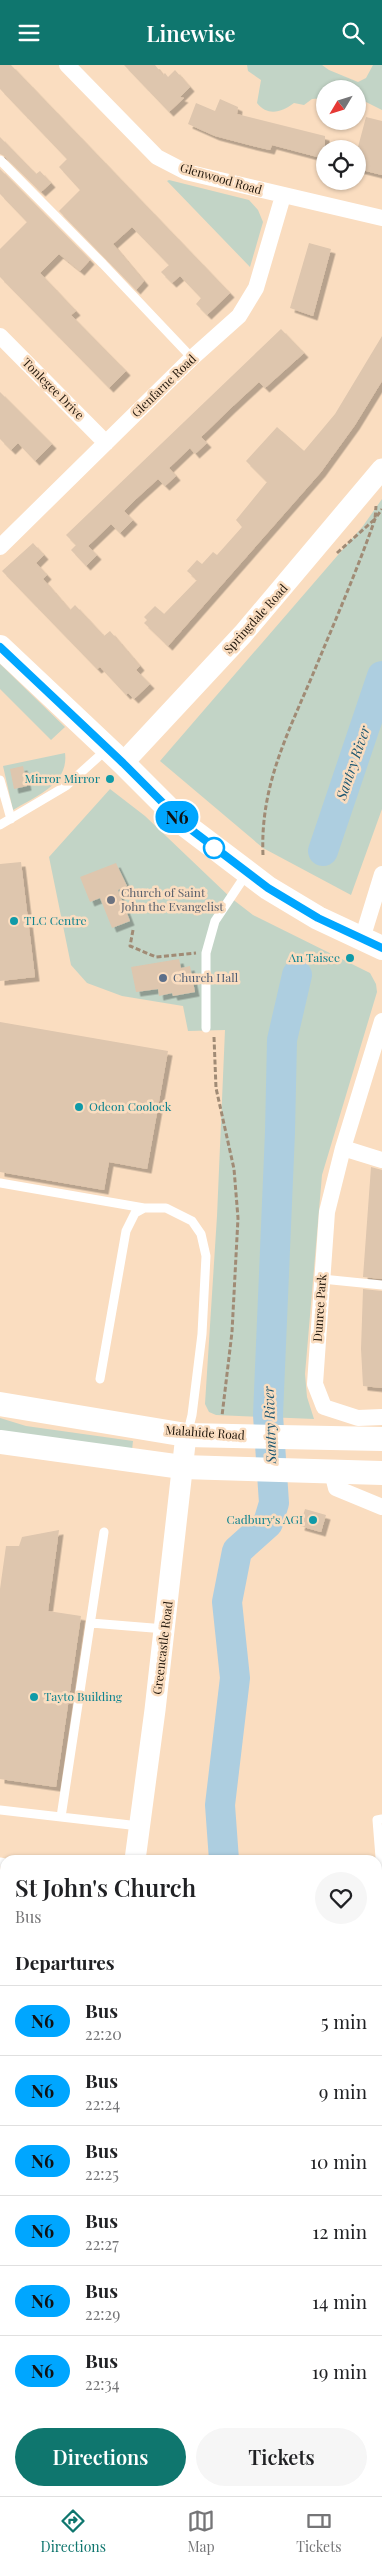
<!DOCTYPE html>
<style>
:root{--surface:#fff;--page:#f6f6f6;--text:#202124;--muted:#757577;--line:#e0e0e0;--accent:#0f766e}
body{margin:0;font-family:"Playfair Display",serif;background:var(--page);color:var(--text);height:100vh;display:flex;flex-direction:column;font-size:19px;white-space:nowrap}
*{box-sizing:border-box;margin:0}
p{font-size:16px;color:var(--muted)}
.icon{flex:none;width:28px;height:28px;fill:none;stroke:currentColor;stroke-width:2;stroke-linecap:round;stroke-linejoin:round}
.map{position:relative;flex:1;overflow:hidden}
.details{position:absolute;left:0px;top:1790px;width:382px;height:641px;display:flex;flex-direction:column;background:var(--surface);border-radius:15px 15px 0 0;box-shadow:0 1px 4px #0004}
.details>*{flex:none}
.badge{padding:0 10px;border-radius:16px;font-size:18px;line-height:32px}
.needle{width:32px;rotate:232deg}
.controls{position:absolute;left:316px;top:15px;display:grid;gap:10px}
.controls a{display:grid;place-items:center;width:50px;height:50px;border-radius:50%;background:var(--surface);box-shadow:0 1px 4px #0004;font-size:25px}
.map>.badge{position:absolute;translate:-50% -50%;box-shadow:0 0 0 2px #fff}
h2{padding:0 15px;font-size:19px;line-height:45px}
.round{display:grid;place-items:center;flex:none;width:52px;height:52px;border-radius:26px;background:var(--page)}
.head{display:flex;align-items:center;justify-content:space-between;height:85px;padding:0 15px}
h1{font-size:24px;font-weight:600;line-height:38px}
.button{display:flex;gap:10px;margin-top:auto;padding:10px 15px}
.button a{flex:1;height:58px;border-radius:30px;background:var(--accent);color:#fff;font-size:20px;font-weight:600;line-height:58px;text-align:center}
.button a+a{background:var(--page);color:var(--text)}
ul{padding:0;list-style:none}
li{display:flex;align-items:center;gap:15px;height:70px;padding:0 15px;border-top:1px solid var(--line)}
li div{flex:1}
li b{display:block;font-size:19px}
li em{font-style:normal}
li .badge{min-width:55px;font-weight:700;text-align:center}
header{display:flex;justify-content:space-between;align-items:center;height:65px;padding:0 15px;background:var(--accent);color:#fff;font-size:22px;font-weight:600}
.tab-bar{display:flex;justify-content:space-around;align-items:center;height:70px;border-top:1px solid var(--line);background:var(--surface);font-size:14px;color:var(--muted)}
.tab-bar a{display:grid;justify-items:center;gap:2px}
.tab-bar .selected{color:var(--accent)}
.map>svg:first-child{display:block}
</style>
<header><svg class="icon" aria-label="menu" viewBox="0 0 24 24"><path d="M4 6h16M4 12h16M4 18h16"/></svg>Linewise<svg class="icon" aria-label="search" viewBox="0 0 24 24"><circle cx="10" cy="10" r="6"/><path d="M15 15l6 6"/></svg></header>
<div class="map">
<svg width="382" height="2431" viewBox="0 0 382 2431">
<defs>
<filter id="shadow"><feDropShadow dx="4.5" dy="4.5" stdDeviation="0" flood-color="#0004"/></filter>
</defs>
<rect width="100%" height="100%" fill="#faddc0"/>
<path fill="#c2d4c6" d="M247,0H322L329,5L358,17L366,13L373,0H382V45L358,33V24H325V33L312,34L304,40L294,38C282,47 268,52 257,38L261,15L248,6Z
M169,115L249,135L258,145L263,157L250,202L167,116Z
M382,434V744L351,830L263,783L160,696L363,461Z
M0,599L65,662L51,675L0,624Z
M65,688C69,719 36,731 13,745L3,701Z
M110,724L145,751L231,833L253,850L370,908L376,919L377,927L322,1110L305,1309L307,1332L314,1354L216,1350L209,1347L205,1339L217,1151L225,965L188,966L183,941L122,931L87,918L71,900L49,792Z
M0,1353L26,1361L133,1376L132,1385L0,1366Z"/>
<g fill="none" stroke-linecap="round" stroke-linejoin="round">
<path stroke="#adcee0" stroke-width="30" d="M323,786L382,611
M224,1795L220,1740L235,1613L227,1537L237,1486L268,1458L274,1438L268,1350L280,1067L282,975L297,910
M130,2431L131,2426"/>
</g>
<path fill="#dec6ae" filter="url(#shadow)" d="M0,0H11L230,228L207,250L196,239L201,233L180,211L172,218L161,207L169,200L132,162L113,179L144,216L136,225L59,146L80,125L59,102L67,94L0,24Z
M124,0H155L163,10L165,8L168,12L175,5L190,22L180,32L184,33L169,47Z
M220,34L238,42L237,49L325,71V94L272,80L270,85L253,81L215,71L188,59L196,38L215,46Z
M366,52L382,56V110L358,104V82Z
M0,72L36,109L40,106L51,118L41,127L4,91L0,89Z
M0,104L90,195L80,206L59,189L40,208L76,246L71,250L126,306L109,323L0,212V184L27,157L0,129Z
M309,178L331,184L313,251L290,243Z
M281,264L304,288L265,323L259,317L232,342L201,372L207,378L195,389L190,383L169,403L176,411L165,421L158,414L136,434L124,446L133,455L120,468L111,459L88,481L97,490L86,501L71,485L76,480L66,470Z
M382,271V316L355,360L321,407L168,581L144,558L147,555L144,552L155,541L164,549L197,515L187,506L197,495L202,499L213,487L217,490L242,462L236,455L267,417L246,396L277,362L304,386L335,349Z
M0,327L52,379L35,396L18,378L11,385L0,374Z
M33,478L44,490L36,498L47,510L43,514L70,545L75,540L104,571L110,566L140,601L136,605L150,619L134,634L128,628L126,630L100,602L97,604L2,506Z
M23,701L27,721L14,724L10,704Z
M21,797L35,912L0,916V799Z
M116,798L127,821L118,825L130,856L112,863L100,833L90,837L80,812Z
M179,894L181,903L190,901L195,927L173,931L172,928L159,931L158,924L136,927L131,902Z
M0,957L168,986L147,1104L109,1097L104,1125L0,1107Z
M371,1102L382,1105V1214L363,1212Z
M363,1224L382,1226V1323L363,1321L361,1284Z
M305,1444L326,1450L321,1467L300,1461Z
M59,1465L48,1546L81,1551L56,1722L0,1714V1524L6,1481H19L22,1472Z"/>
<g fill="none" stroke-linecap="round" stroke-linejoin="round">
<path stroke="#a08b75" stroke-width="3" stroke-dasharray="5 2.5" stroke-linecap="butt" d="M337,488L375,454L376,441
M263,790C260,722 287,670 313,609C334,558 357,506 375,454L382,444
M133,865L130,881L156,892L196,888
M214,972L216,1023L234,1104L238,1153L232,1267L222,1351"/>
<path stroke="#fff" stroke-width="9" d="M0,95L103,199L192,293
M0,715L11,754
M0,760L66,721L107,684
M206,963V888L215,856L247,808
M0,1118L144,1143H166L192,1156L201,1169L206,1191L202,1269L192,1350L187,1370
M322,1214L382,1220
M100,1314L126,1166L135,1148L144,1143
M91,1558L165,1564
M0,1745L139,1761
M61,1752L104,1467
M382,1754L377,1755L382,1817
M0,1797L5,1798
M378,1953H382
M378,2185H382
M378,2364H382
M378,2398L382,2397
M171,2431L175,2426"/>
<path stroke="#fff" stroke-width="16" d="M67,0L157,92L186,107L382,153
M0,271L106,378
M0,482L192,293L239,251L256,223L283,131
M362,874L382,809
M382,956L343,1083L327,1147L315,1319L324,1342L358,1353L382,1352
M343,1083L382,1095
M332,1407L336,1423L382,1442
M0,2048L5,2049
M0,2318L5,2319"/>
<path stroke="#fff" stroke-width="21" d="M123,698L243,569L382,404
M135,1795L155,1645L186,1370
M0,2413L5,2394"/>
<path stroke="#fff" stroke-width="24" d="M0,582L123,698L185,760L268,823L318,853L382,883
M0,1339L186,1370L382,1374
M0,1377L182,1402L382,1408"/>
</g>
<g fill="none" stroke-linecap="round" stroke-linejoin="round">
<defs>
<path id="line" d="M0,582L123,698L185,760L268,823L318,853L382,883"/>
</defs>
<use href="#line" stroke="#fff" stroke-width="11"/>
<use href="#line" stroke="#00a6ff" stroke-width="8"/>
</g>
<g fill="#0f9aa8" stroke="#faddc0" stroke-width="2">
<circle cx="110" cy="714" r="5"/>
<circle cx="14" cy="856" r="5"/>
<circle cx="350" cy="893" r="5"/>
<circle cx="79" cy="1042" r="5"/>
<circle cx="313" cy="1455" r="5"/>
<circle cx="34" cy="1632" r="5"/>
</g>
<circle fill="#fff" stroke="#00a6ff" stroke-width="2.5" cx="214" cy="783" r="10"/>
<circle fill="#6b7280" stroke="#faddc0" stroke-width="2" cx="111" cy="835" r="5"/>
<circle fill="#5c6f8a" stroke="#faddc0" stroke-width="2" cx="163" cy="913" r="5"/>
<g text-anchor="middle" stroke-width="5" stroke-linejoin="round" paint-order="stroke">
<g font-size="12" fill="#1f150a" stroke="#faddc0">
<text transform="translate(221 114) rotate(16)" y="4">Glenwood Road</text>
<text transform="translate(164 321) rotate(-44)" y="4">Glenfarne Road</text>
<text transform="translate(53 324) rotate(45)" y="4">Tonlegee Drive</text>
<text transform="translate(256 554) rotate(-48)" y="4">Springdale Road</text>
<text transform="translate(320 1243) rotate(-86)" y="4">Dunree Park</text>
<text transform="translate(205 1368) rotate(4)" y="4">Malahide Road</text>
<text transform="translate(163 1583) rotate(-83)" y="4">Greencastle Road</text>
</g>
<g font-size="12" fill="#0d838f" stroke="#faddc0" text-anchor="end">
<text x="100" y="718">Mirror Mirror</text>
<text x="24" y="860" text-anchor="start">TLC Centre</text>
<text x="340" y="897">An Taisce</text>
<text x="89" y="1046" text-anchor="start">Odeon Coolock</text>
<text x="303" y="1459">Cadbury's AGI</text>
<text x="44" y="1636" text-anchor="start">Tayto Building</text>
</g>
<g font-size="12" fill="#5b616d" stroke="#faddc0" text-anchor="start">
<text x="121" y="832">Church of Saint<tspan x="121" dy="14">John the Evangelist</tspan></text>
</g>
<g font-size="12" fill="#4e5e75" stroke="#faddc0" text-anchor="start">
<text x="173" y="917">Church Hall</text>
</g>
<g font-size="14" font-style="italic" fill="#1d5771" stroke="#faddc0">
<text transform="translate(353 698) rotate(-71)" y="5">Santry River</text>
<text transform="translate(270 1360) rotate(-92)" y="5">Santry River</text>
</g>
</g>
</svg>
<div class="controls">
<a><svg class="needle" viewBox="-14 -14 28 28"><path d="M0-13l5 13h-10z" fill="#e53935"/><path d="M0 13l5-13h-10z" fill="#757577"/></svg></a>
<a><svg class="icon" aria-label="locate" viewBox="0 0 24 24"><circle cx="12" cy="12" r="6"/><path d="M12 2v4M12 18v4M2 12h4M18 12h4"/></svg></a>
</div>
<b class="badge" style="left:177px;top:752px;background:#00a6ff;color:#111">N6</b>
<section class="details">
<div class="head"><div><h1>St John's Church</h1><p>Bus</p></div><a class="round"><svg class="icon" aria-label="heart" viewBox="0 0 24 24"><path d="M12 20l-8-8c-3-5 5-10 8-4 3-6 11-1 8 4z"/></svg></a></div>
<h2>Departures</h2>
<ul>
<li><span class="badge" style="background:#00a6ff;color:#111">N6</span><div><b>Bus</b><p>22:20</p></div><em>5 min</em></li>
<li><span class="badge" style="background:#00a6ff;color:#111">N6</span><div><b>Bus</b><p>22:24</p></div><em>9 min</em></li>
<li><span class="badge" style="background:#00a6ff;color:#111">N6</span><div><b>Bus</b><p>22:25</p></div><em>10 min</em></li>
<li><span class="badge" style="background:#00a6ff;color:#111">N6</span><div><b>Bus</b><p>22:27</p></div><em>12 min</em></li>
<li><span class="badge" style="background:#00a6ff;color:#111">N6</span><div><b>Bus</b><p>22:29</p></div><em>14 min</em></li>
<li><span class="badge" style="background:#00a6ff;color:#111">N6</span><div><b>Bus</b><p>22:34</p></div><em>19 min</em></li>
</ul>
<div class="button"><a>Directions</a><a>Tickets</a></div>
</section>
</div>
<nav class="tab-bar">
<a class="selected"><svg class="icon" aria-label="directions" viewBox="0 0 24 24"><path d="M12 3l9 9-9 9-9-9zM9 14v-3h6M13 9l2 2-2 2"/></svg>Directions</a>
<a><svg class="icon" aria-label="map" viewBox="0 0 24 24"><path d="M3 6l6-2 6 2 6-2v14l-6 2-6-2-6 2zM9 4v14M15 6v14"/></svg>Map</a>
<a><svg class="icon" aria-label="tickets" viewBox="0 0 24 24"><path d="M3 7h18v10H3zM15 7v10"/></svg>Tickets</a>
</nav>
